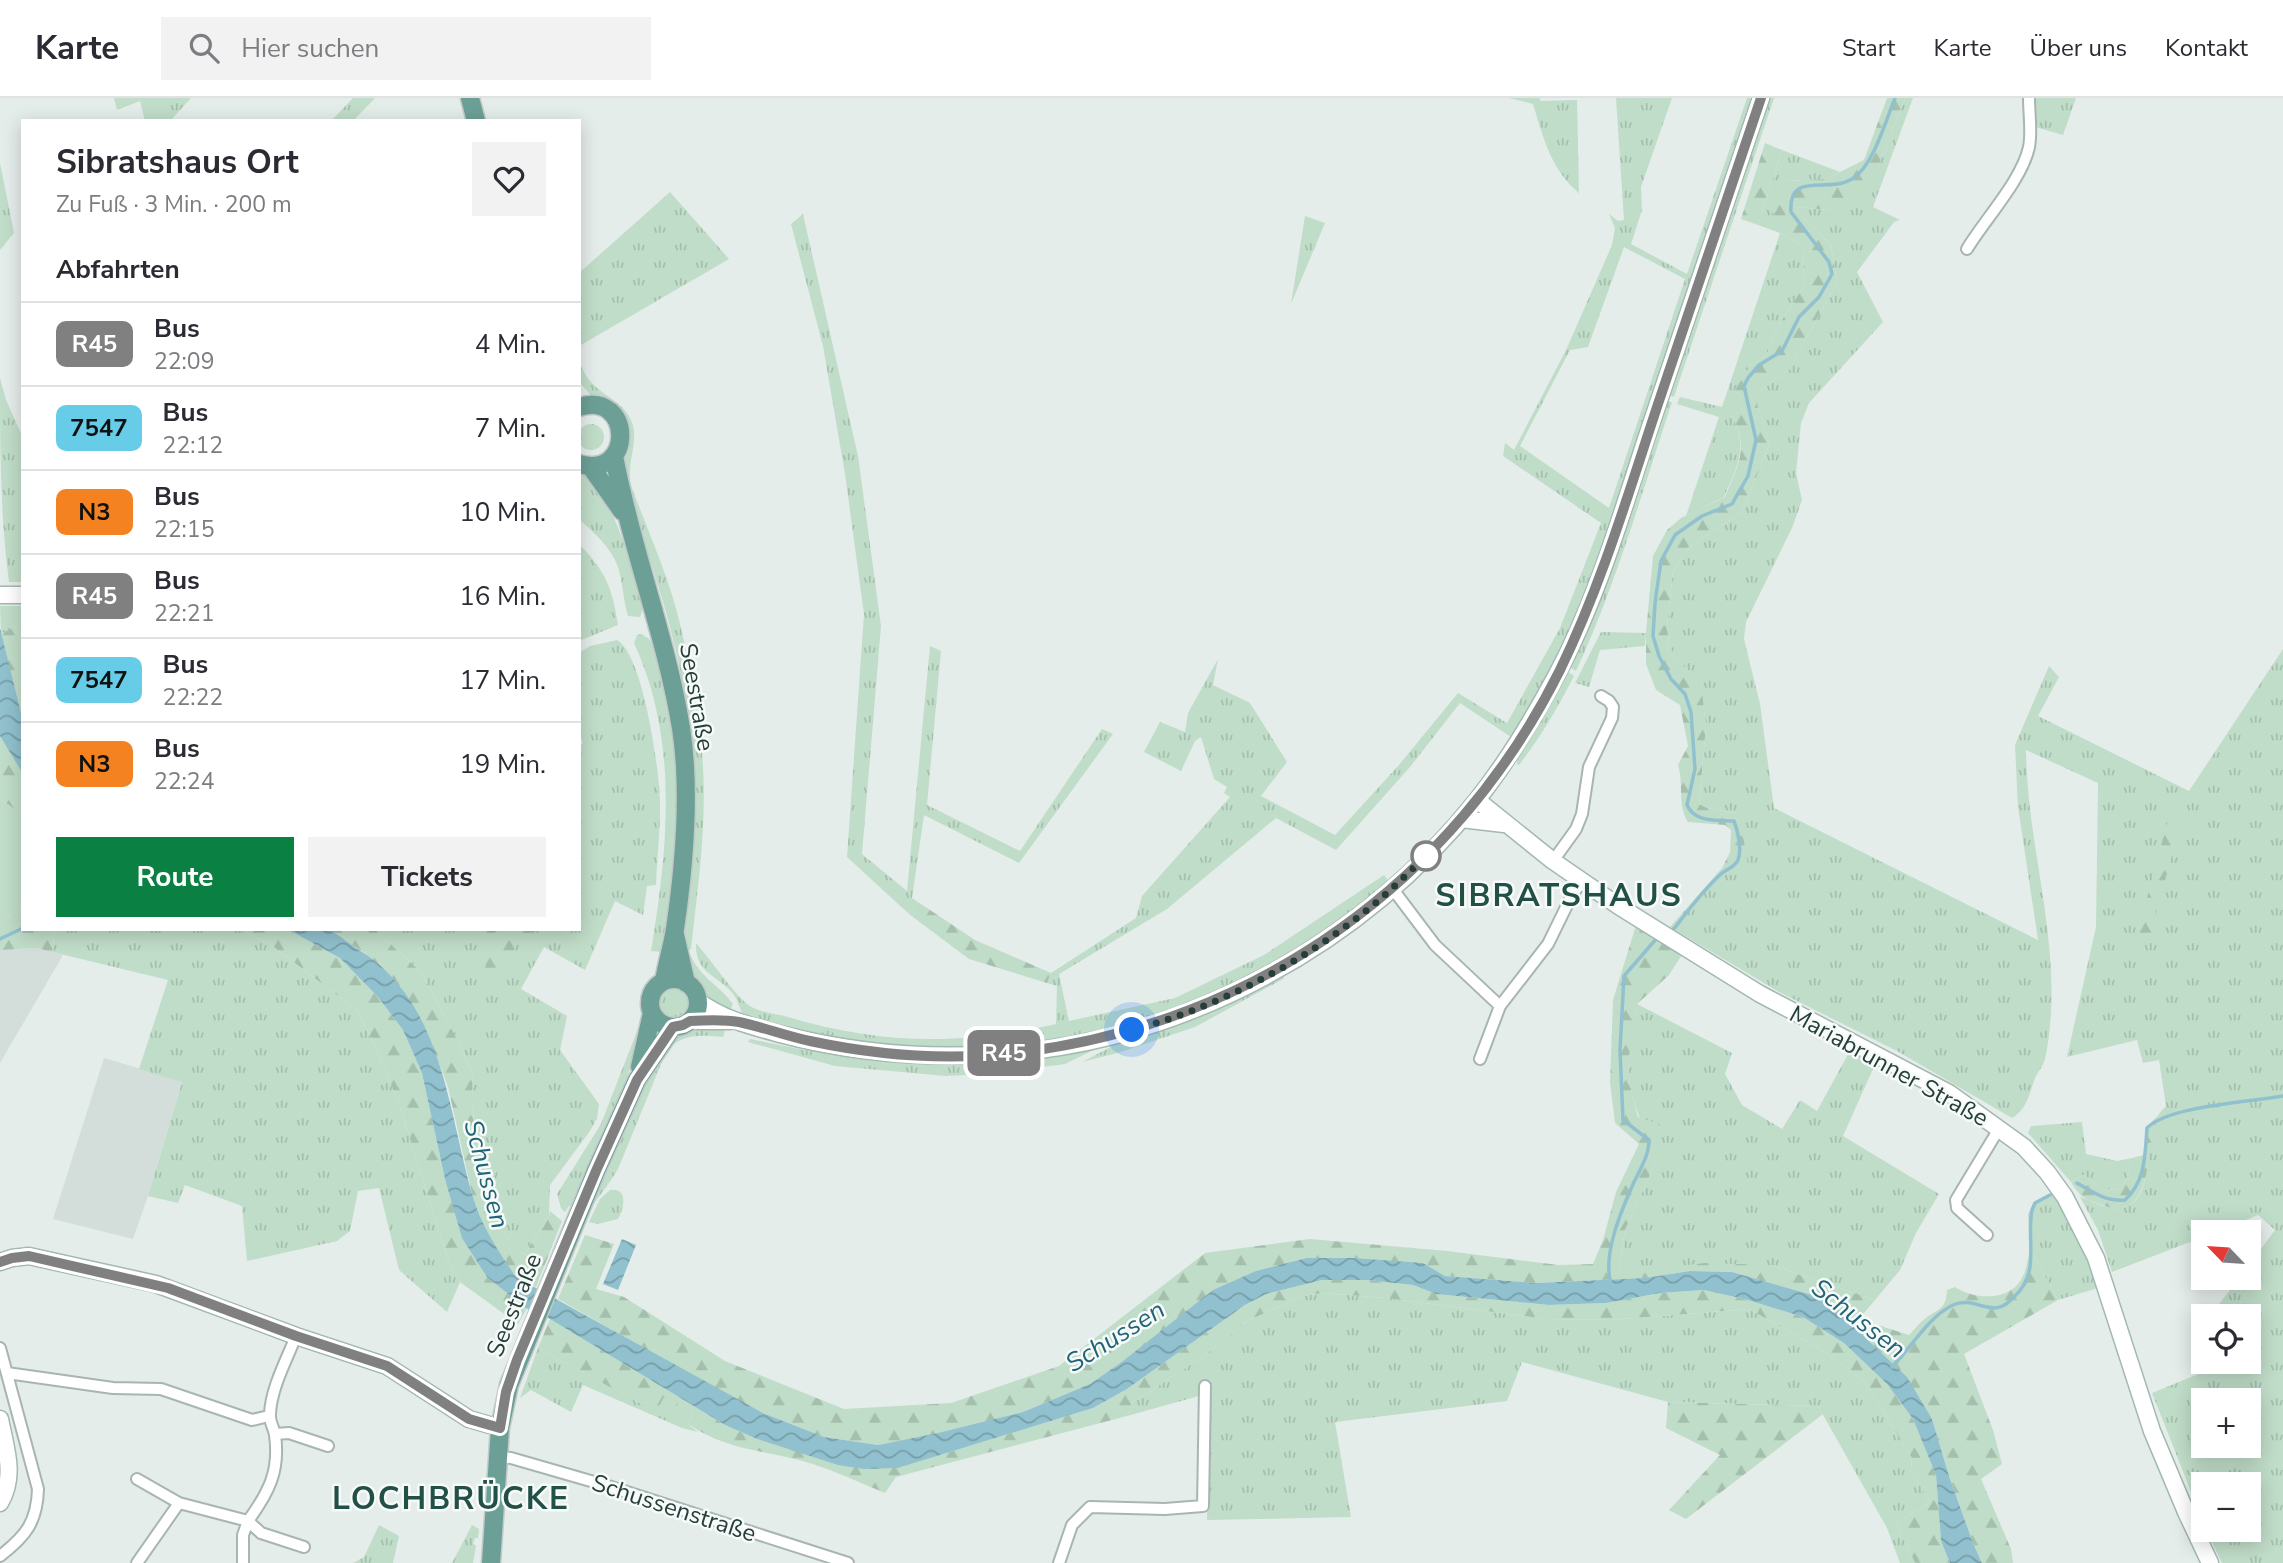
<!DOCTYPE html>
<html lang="de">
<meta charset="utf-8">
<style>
:root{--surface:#fff;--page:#f2f2f3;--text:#2b2b33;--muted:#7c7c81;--line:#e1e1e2;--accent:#0b8043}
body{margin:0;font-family:"Nunito Sans",sans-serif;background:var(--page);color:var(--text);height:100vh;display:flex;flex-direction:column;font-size:26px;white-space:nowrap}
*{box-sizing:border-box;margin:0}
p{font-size:23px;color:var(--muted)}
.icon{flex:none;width:38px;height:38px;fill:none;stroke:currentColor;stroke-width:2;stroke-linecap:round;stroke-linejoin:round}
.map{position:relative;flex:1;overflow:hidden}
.details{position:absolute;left:21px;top:21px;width:560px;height:812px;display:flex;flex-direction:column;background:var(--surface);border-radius:0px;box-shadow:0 4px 18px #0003}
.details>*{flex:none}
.badge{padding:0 14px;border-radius:10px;font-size:24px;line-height:46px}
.needle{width:46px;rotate:295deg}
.buttons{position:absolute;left:2191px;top:1122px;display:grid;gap:14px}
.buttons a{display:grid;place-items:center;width:70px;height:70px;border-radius:0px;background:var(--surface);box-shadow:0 4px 18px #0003;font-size:35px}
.you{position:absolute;width:35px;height:35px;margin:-18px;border:5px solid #fff;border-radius:50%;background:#1a73e8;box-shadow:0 0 0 10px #1a73e833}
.map>.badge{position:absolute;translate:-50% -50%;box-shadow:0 0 0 4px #fff}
h2{padding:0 35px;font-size:26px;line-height:63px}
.round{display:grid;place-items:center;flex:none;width:74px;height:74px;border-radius:0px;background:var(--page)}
.headline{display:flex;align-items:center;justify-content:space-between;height:119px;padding:0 35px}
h1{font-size:33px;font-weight:700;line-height:52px}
.cta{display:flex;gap:14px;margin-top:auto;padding:14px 35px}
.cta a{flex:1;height:80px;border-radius:0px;background:var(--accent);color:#fff;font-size:28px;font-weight:700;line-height:80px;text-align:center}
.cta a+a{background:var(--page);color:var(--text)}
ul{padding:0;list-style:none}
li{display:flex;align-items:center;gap:21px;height:84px;padding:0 35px;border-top:2px solid var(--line)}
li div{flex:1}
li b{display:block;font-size:26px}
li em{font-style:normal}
li .badge{min-width:77px;font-weight:700;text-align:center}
header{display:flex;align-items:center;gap:42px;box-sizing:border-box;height:98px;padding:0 35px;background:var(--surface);border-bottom:2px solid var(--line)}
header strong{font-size:33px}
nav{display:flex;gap:38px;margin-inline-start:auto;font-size:24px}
.search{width:490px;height:63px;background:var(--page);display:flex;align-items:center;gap:18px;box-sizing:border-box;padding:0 24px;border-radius:0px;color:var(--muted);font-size:26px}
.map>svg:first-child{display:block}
</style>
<header>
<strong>Karte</strong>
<div class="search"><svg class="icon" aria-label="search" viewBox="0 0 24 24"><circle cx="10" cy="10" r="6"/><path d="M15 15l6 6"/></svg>Hier suchen</div>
<nav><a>Start</a><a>Karte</a><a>Über uns</a><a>Kontakt</a></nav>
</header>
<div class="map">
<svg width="2283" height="1465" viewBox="0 0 2283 1465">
<defs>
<pattern id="grass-tufts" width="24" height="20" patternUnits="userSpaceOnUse" patternTransform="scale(1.75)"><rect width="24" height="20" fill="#c0ddc9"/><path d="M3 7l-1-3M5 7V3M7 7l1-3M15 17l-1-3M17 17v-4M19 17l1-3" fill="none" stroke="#a5bfad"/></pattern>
<pattern id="forest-firs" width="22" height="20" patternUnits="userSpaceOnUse" patternTransform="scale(1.75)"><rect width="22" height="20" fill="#c0ddc9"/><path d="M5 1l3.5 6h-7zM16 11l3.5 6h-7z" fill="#a5bfad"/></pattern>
<pattern id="water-waves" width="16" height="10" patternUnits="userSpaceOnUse" patternTransform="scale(1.75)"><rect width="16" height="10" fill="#91c1ce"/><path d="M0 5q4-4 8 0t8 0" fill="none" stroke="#769ea8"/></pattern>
</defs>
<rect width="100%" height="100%" fill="#e5edea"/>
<path fill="#d3ddd9" d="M37,850L63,857L0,965V852Z
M104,960L182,983L148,1098L133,1141L53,1121Z"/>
<path fill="url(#grass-tufts)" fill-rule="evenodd" d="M114,0H191L170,23H145L140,3L117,12Z
M353,0H375L353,23H331Z
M1509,0H1540V3L1577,2L1579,95C1551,72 1543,39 1533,6Z
M1616,0H1672L1641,89L1642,112L1631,146L1687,176L1747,0H1752L1591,483C1567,537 1543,589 1511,639L1460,605L1410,669L1336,752L1276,720L1167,811L1059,876L1069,923L1175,900L1264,857L1384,777L1389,784C1286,876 1156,929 1021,946C996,949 971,953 947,954C931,954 915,950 899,948C846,942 795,932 743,918C740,911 738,903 734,897C718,876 695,877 696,845C710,861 732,893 747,906C757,914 776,916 788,919C881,947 961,947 1056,926L1057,888L1047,885L1051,875L1136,820L1142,798L1230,699L1224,695L1227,689L1214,681L1201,639L1195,643L1181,673L1144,654L1160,624L1185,634L1188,615L1218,561L1213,587L1250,605L1287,664L1261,698L1335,737L1399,667L1458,595L1507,625L1560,530L1601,425L1503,358L1505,345L1514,352L1567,250L1612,147L1615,130L1609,116L1618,123L1624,122ZM1624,149L1685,181L1609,410L1520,348L1570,252L1588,249Z
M1768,0H1774L1674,299L1669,297Z
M1905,0H1913L1873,109L1900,122L1894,124L1857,174L1883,224L1809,305L1801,325L1796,375L1802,402L1792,430L1746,524L1744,541L1760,606L1774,710L2038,842L2018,709L2015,647L2049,568L2059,579L2038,618L2189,693L2283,551V1465H2222L2206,1432H2249V1386H2203V1424L2152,1295L2203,1274L2191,1243L2203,1227V1264H2249V1218H2210L2239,1180H2249V1167L2275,1132L2258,1117L2216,1134H2203V1139L2112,1174L2098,1132L2080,1099C2090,1102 2102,1109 2112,1110C2152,1116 2146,1057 2152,1032C2154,1022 2159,1015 2166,1008L2159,962L2143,965L2137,942L2067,959L2096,829L2098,685L2026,652C2027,757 2067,856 2045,961C2043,968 2038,974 2035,980C2029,997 2027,1011 2012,1020L1897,953L1779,894L1670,829L1722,770L1731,777L1739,716L1707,710L1699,706L1706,628L1701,585L1675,560L1669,547L1667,528L1673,473L1689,449L1742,414L1770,345L1757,306V295L1789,272L1837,184L1831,147L1799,115L1797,109L1829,112L1879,66ZM2203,1302H2249V1348H2203Z
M2029,0H2076L2063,37L2029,27Z
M1782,52L1840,74L1826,81L1784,83L1781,135L1803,148L1804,188L1780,225L1767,256L1750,268L1730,314C1749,349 1739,364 1724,399L1686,418L1719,319L1677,306L1680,299L1722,309L1780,135L1758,127Z
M0,65L14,135L0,152Z
M670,94L729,161L581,247L579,175Z
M803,116L858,358L881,528L862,756L907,793L930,548L941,553L927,707L1020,753L1102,631L1113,636L1019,765L924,717L912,800L918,804L909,816L847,759L864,516L845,376L823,248L791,126Z
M1305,118L1325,125L1291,206Z
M579,264C583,271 586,280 593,286C605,299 623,304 631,322C641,344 624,367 632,390C649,436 670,481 681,530C691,571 699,613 702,655C708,720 698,787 691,851L685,853L683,819L686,612L678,561L666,514L653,471L625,398L618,366L626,345L595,302L579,284Z
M0,280L6,302L23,340V484H9C0,416 0,349 0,280Z
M1667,303L1672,304C1642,394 1616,487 1576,573L1569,569Z
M578 339a13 13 0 1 1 26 0a13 13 0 1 1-26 0Z
M579,373C614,393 632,472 643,510L640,519L628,518C623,502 623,485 618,469C611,449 594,435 579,421Z
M579,446C606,474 612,489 618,527L579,543Z
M0,508H23V553L15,528L1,536Z
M1601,534L1646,535L1645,548L1600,552L1589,589L1575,585Z
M641,536L648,540L653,546C665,600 679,654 678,710C677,758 666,806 664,854L651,853C668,751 679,642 634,545L637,537Z
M617,542C644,557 661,680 660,711C660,736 657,761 656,787L647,788L643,817L615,803L585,872L544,849L521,891L567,918L560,952L599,1006L597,1020L590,1033L550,1087L549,1118L524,1157L498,1129L474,1031L472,975L458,943L421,874L374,831H579V648L583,645L579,637V555L590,548Z
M1567,573L1574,578C1558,609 1541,639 1519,667L1517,666V662Z
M55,831H238L271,847L358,913L380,959L400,1009L449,1165L460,1184L447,1214L399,1172L379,1090L358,1093L350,1133L337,1143L247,1163L242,1108L185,1087L178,1105L148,1098L182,984L139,971L168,882L52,854Z
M686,857L691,858C700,879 720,888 733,906L730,912C701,902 693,886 686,857Z
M1280,877L1285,880L1195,929L1121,954L1082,964L1126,941Z
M655 905a18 18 0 1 1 36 0a18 18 0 1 1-36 0Z
M1637,906L1732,955L1725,976L1742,1007L1782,1031L1800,1002L1817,1013L1852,949L1877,962L1843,1038L1939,1096L1916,1135L1900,1172L1875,1202L1771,1167L1619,1175L1625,1132L1658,1059C1642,1027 1627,996 1628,960C1629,942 1637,925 1637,906Z
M643,925C628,989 599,1048 572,1108H569L565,1114L561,1110L557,1096L601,1026L639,928Z
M698,929H713L725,933L723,939C701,937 681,935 666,954L618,1071C609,1087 596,1100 587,1118L585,1117L657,961C669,945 677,934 698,929Z
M750,941C804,952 859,963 915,965C979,968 1045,959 1108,945L1065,966L1000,975L946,978L835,968L748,944Z
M2082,1024L2086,1056L2117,1063L2132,1060L2126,1083L2117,1092L2101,1091L2084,1077L2071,1084L2028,1035L2031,1028Z
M610,1092C629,1090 624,1110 618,1121L598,1126L589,1124L600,1101Z
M2055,1093L2086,1154L2098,1190L2058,1202L2030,1151L2028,1116L2034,1105Z
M1323,1195L1386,1200L1548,1221L1611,1222L1749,1211L1822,1252L1865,1284L1912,1360L1911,1371L1930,1405L1897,1425L1915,1465H1900L1887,1430L1818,1308L1668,1304L1522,1264L1507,1303L1335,1324L1351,1419L1207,1422L1209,1284H1199V1298L1127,1318L1132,1305L1205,1257L1247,1223L1302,1198Z
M538,1250L655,1313L664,1298L693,1315L688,1326L698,1334L682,1330L583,1287L571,1314L531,1292L520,1300Z
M379,1427L399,1438L393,1465H353L364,1459Z
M472,1427L479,1431L478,1440H475L473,1446L476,1448L473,1465H452Z"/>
<path fill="url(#forest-firs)" d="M1887,0H1905L1879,66L1855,102L1829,112L1797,109L1799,115L1831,147L1837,184L1789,272L1757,295V306L1770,345L1742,414L1689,449L1673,473L1667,528L1669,547L1675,560L1701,584L1706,628L1699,706L1707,710L1739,716L1748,766L1731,777L1722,770L1730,754L1731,732L1725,727L1688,724C1677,707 1684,685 1678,667L1688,648L1680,607L1656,592L1646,566V535L1653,458L1667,432L1681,420L1725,399C1739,363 1750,351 1730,314L1735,291L1750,268L1767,256L1780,225L1804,188L1803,148L1781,135L1771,111L1784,83L1826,81L1864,62Z
M1765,45L1782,52L1758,127L1741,121Z
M15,528L23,553V623L1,536Z
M0,638L23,676V717L0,701Z
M2178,709L2182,712L2170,766L2156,811L2152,838L2148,842L2140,841L2139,830L2168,722Z
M918,804L975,842L1051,875L1047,885L969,861L909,816Z
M23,811V831H55L52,854L37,850L0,852V825Z
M1637,824L1685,852L1669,877L1637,906C1637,924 1631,939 1629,957C1626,976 1633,1000 1638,1019L1660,1026L1658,1059L1625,1132L1619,1175L1705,1165L1771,1167L1875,1202L1859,1221L1909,1237C1914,1232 1920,1224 1927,1219C1940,1210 1946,1211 1947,1192L1955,1189C1974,1202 2012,1204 2023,1178C2027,1170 2028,1160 2030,1151L2058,1202L1964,1256L1993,1332L2002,1366L1981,1381L2011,1451L2013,1465H1982L1973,1445L1949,1378L1932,1321L1823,1200L1732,1174L1690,1173L1646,1180L1536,1185L1445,1178L1423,1165L1307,1160L1123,1263L1090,1286L1023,1314L938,1336L878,1347L824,1339L763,1315L686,1274L558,1201L585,1137L614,1146L596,1191L624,1199L725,1263L844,1311L951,1305L1059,1268L1205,1155L1310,1141L1447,1153L1559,1167L1593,1166L1603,1142L1616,1094L1639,1046L1615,1025L1610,984L1613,902Z
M238,831H287L340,860L378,899L403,932L422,975L445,1081L487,1179L527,1210L518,1226L460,1184L449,1165L400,1009L380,959L358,913L271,847Z
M326,831H374L421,874L458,943L472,975L474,1031L498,1129L524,1157L549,1118L550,1113L562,1123L536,1189L516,1179L490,1144L473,1100L448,989L426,931L365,855Z
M487,831H539L518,843L494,895L480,889L489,855Z
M2157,1018C2147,1045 2153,1127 2105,1108C2086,1101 2082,1102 2071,1084L2084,1077L2101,1091L2117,1092L2126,1083L2132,1060L2144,1057L2146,1030Z
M1322,1182H1367L1413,1187L1436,1196L1549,1207L1606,1205L1660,1195L1704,1192L1748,1202L1803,1219L1844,1245L1887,1286L1913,1321L1936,1377L1941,1443L1950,1465H1915L1897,1425L1930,1405L1911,1371L1912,1360L1865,1284L1822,1252L1749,1211L1611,1222L1548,1221L1386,1200L1323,1195L1302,1198L1247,1223L1205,1257L1132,1305L1127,1318L896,1379L885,1395C861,1385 837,1374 813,1366C769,1352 729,1354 688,1326L693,1315L664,1299L656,1314L538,1250L550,1221L725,1327L757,1341L898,1370L1093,1310L1127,1291L1245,1207L1266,1196Z
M1668,1304L1818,1308L1823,1316L1686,1421L1669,1412L1720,1357L1666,1330Z"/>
<path fill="#c0ddc9" d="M0,701L23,717V811L0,825Z"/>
<path fill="url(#water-waves)" d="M0,530L23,623V676L0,638Z
M287,831C298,831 312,829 324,831C335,833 347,844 356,850C444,903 447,1011 473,1099C482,1129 498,1153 516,1179L763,1315L824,1339L878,1347L938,1335L1023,1314L1090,1286L1123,1263L1213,1192L1256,1173L1307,1160H1353L1423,1165L1445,1178L1536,1185L1645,1180L1690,1173L1732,1174L1823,1200L1907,1279L1932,1321L1949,1378L1973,1445L1982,1465H1950L1941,1443L1936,1377L1913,1321L1887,1286L1844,1245L1803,1219L1748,1202L1704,1192L1660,1195L1606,1205L1549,1207L1436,1196L1413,1187L1367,1182H1322L1266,1196L1245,1207L1127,1291L1093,1310L898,1370L864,1371L838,1367L757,1341L725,1327L550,1221L526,1210L487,1179L462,1140L445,1081L422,975L403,932L378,899L340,860Z
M622,1141L636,1147L618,1192L603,1186Z"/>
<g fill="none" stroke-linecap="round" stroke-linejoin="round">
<path stroke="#91c1ce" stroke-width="3.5" d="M1673,832C1688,813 1703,792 1721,776C1727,771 1735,769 1738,762C1742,752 1738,733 1734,723C1718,722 1695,725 1687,707L1695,671L1691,614L1685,596L1671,581L1659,558L1653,538L1655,505L1661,463L1675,437L1702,418L1732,406L1748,378L1756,342L1744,288L1748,280L1759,267L1782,253L1799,219L1819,199L1832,176L1829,164L1791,114C1788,72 1827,96 1852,81C1873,69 1886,22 1895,0
M0,841L23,830
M2077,1085C2092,1094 2107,1104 2125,1102C2146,1083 2145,1056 2147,1030C2168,1008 2250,1004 2283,998
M1611,1186C1602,1156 1622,1111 1634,1084C1641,1070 1649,1057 1649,1042L1623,1022L1620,952L1624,878L1657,840
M1892,1269C1911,1250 1929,1218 1953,1207C1968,1200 1981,1210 1996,1210C2004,1209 2009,1204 2014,1199C2041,1175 2026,1142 2032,1112L2035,1105L2050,1097"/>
<defs>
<path id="street" d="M1967,151C1985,121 2022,82 2029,49C2032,34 2029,16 2029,0
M1553,763L1576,731L1582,716L1589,669L1612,620L1613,609L1609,603L1601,598
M1392,790L1435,847L1500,908
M1480,961L1500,908L1548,846L1573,795L1582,784
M1987,1137L1957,1110L1956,1102L2000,1029
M0,1250L38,1391C37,1424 26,1438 0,1458
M7,1275L113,1290L161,1291L252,1322L269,1318
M275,1336L289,1335L328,1348
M498,1359L511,1360L608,1388L848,1465
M137,1381L179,1405L248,1423C269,1394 280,1373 275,1337C274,1330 269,1323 270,1316C271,1290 287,1261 296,1238
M137,1465L179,1405
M243,1465V1437L248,1423L261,1435L304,1449
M1059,1465L1072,1427L1090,1409L1165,1411L1203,1408L1205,1288"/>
<path id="secondary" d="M0,497H23
M1477,702L1553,763L1620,809L1760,896L1949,995L2024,1049L2047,1074L2065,1099L2096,1160L2152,1333L2186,1414L2210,1465
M1461,721L1504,726
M697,902C722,921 751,928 780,936C853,955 924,961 999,956C1184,944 1362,847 1477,702C1507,664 1533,621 1556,578C1596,504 1620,421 1646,341C1685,228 1723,114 1761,0
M690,923H730
M0,1164L12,1160L29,1158L156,1186L296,1238L387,1268L469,1321L500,1330
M0,1321C6,1351 16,1378 0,1405"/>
<path id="primary" d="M470,0L476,23
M579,309C633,292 635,382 579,366
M614,358C631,450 666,538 681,630C691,693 684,769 675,831C672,849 667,866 664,883
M591,369L622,413
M675,837L686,885
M650 905a24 24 0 1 1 48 0a24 24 0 1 1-48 0Z
M640,969L652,915
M491,1465L500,1330L509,1287L596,1073L637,982L673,929"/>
</defs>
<use href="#street" stroke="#a8b5b1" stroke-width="14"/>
<use href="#secondary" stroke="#a4b8b2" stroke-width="19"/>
<use href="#primary" stroke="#c2c9c8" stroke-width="21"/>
<use href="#street" stroke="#fff" stroke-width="10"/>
<use href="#secondary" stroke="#fff" stroke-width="16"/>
<use href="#primary" stroke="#6ca096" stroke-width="18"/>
</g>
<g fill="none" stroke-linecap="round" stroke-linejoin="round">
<defs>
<path id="line" d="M0,1164L12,1160L29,1158L168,1190L296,1238L387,1268L469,1321L500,1330L506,1294L517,1262L596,1073L637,982L673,929L683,927L690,923C705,922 723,921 739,924C763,929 786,938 810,943C880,958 951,963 1022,954C1256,925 1454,784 1560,572C1602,486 1629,393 1659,303C1693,202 1727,101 1761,0"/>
</defs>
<use href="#line" stroke="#fff" stroke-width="16"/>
<use href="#line" stroke="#808080" stroke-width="10"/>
<path stroke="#253e39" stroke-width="7" stroke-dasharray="0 12.6" d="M1132,932C1212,911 1293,870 1358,819C1382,801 1404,779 1426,758"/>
</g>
<circle fill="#fff" stroke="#808080" stroke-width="3.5" cx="1426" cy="758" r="14"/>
<g text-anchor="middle" stroke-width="5" stroke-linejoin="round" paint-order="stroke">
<g font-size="24" fill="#253e39" stroke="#f6faf8">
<text transform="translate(697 599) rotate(80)" y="8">Seestraße</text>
<text transform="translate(1889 968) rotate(29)" y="8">Mariabrunner Straße</text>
<text transform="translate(514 1207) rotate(-68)" y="8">Seestraße</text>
<text transform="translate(674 1410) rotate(18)" y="8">Schussenstraße</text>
</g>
<g font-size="26" font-style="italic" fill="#226477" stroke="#f6faf8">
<text transform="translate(487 1076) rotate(75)" y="9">Schussen</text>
<text transform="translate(1859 1220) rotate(38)" y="9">Schussen</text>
<text transform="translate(1115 1238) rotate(-32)" y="9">Schussen</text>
</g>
<g font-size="32" font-weight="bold" letter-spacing="2" fill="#225047" stroke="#f6faf8">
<text x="1559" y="808">SIBRATSHAUS</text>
<text x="451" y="1411">LOCHBRÜCKE</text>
</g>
</g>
</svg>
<div class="buttons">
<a><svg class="needle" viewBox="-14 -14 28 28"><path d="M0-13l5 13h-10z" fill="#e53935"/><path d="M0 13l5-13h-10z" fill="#7c7c81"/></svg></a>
<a><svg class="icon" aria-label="locate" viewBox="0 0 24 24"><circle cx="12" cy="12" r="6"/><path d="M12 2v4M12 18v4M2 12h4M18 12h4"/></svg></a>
<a>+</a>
<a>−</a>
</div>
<div class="you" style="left:1132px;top:932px"></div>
<b class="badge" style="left:1004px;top:955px;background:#808080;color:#fff">R45</b>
<section class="details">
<div class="headline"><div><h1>Sibratshaus Ort</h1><p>Zu Fuß · 3 Min. · 200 m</p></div><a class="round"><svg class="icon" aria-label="heart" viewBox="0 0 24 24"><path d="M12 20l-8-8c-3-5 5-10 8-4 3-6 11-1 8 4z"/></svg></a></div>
<h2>Abfahrten</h2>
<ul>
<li><span class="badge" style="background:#808080;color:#fff">R45</span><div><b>Bus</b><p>22:09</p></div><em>4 Min.</em></li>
<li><span class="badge" style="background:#66cce8;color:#111">7547</span><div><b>Bus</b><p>22:12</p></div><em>7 Min.</em></li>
<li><span class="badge" style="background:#f58220;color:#111">N3</span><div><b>Bus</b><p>22:15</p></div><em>10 Min.</em></li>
<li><span class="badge" style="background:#808080;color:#fff">R45</span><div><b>Bus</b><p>22:21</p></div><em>16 Min.</em></li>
<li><span class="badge" style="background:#66cce8;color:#111">7547</span><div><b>Bus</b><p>22:22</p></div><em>17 Min.</em></li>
<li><span class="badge" style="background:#f58220;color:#111">N3</span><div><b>Bus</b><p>22:24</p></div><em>19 Min.</em></li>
</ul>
<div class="cta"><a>Route</a><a>Tickets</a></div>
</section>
</div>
